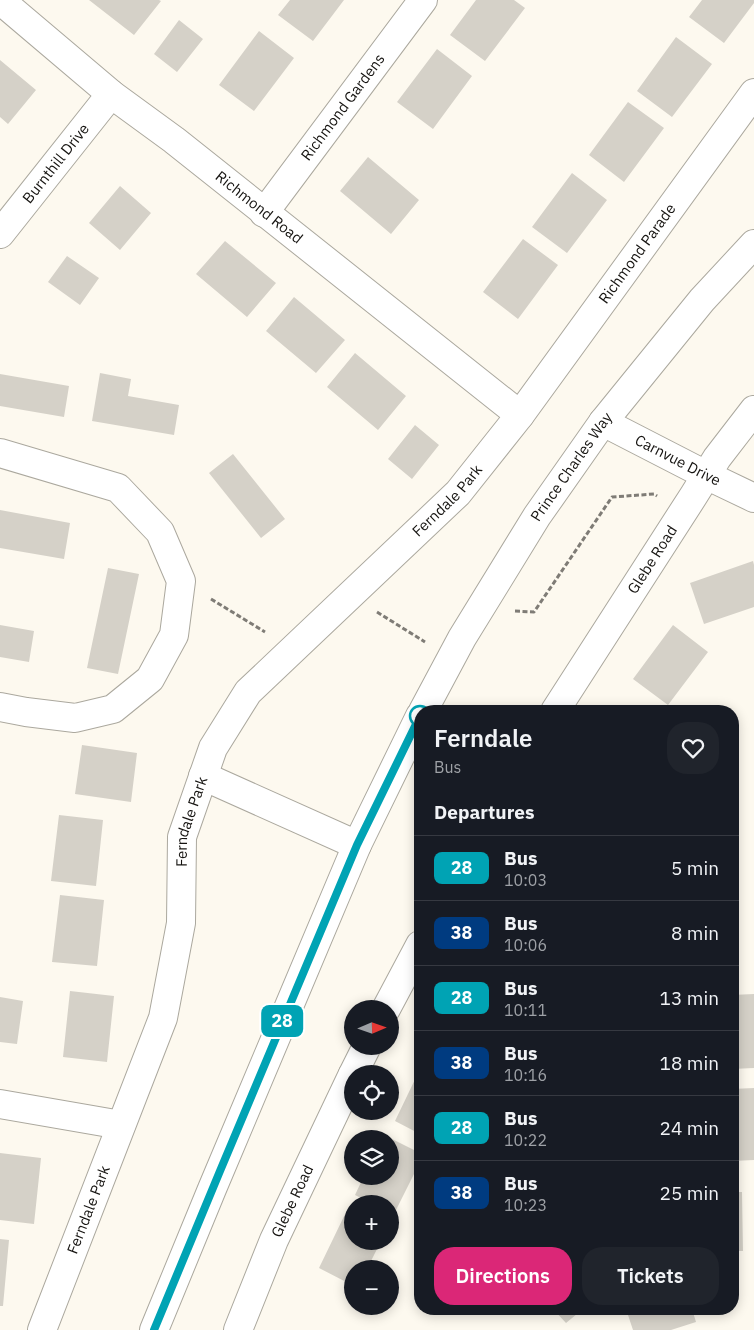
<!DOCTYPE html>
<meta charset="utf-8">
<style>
:root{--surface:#171b24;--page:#20242c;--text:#f1f3f6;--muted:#9ea1a6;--line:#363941;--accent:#db2777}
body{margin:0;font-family:"IBM Plex Sans",sans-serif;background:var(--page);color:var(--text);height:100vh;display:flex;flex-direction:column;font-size:19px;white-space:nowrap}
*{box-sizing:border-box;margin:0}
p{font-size:16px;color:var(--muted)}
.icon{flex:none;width:28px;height:28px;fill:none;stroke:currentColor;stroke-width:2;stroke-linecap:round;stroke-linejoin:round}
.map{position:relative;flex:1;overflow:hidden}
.side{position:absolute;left:414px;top:705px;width:325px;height:610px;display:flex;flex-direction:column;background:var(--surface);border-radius:20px;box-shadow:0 2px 12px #0003}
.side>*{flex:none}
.badge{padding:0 10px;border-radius:8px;font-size:18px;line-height:32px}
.needle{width:32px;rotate:88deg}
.tools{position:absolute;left:344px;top:1000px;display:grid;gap:10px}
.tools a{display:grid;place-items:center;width:55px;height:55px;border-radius:50%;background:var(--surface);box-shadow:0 2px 12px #0003;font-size:25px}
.map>.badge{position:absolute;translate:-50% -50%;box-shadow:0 0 0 2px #fff}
h2{padding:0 20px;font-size:19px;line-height:45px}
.round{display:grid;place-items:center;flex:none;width:52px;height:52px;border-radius:20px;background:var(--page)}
.head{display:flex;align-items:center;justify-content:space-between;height:85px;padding:0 20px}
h1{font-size:24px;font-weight:600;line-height:38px}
.primary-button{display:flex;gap:10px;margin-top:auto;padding:10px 20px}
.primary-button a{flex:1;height:58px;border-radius:20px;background:var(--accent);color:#fff;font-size:20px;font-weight:600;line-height:58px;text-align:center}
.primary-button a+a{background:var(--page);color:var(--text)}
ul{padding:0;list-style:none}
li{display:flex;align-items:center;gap:15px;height:65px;padding:0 20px;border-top:1px solid var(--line)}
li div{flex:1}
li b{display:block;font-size:19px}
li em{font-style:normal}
li .badge{min-width:55px;font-weight:700;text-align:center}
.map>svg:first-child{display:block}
</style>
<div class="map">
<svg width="754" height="1330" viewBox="0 0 754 1330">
<rect width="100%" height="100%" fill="#fdf9ef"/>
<path fill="#d5d1c8" d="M89,0H159L161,1L134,35Z
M290,0H344L313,41L278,15Z
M476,0H514L525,8L485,61L450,35Z
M702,0H754V3L724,43L689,17Z
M179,20L203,39L177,72L154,54Z
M259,31L294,58L254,111L219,85Z
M676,37L712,64L672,117L637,91Z
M437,49L472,76L433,129L397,102Z
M0,60L36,90L8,124L0,117Z
M628,102L664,128L624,182L589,155Z
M368,157L419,200L391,234L340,191Z
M572,173L607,200L567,253L532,227Z
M120,186L151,213L120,250L89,223Z
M523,239L558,265L518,319L483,292Z
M225,241L276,283L247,317L196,274Z
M67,256L99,278L80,305L48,282Z
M294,297L345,340L316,373L266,331Z
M355,353L406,396L378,430L327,387Z
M100,373L131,379L128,396L179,405L174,435L92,421Z
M0,374L69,386L64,417L0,406Z
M415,425L439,445L412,479L388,459Z
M233,454L285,519L261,538L209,473Z
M0,510L70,523L64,559L0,548Z
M753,561L754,565V607L704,624L690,583Z
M108,568L139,574L118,674L87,668Z
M0,625L34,631L29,662L0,657Z
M673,625L708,652L668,705L633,679Z
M82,745L137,753L131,802L75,794Z
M59,815L103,820L96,886L51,881Z
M60,895L104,900L97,966L52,962Z
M70,991L114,996L107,1062L63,1057Z
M754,994V1068L732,1069V995Z
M0,997L23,1001L17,1044L0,1042Z
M420,1069V1134L395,1121Z
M754,1088V1160L732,1161V1089Z
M384,1135L420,1153V1162L394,1214L390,1212V1204H373L355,1195L364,1176H390V1139H382Z
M0,1153L41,1158L34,1224L0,1220Z
M732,1192H742L743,1251H732Z
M348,1208L352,1210V1241H381L367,1269H352V1285L319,1268Z
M0,1239L9,1240L3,1306H0Z
M553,1309H583L566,1323Z
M626,1309H692L696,1322L671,1330H633Z"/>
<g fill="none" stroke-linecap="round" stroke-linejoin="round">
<defs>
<g id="minor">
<path id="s1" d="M0,0L111,94L174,140L520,415"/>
<path id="s2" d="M264,213L423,0"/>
<path id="s3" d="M0,234L111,94"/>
<path id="s4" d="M603,422L706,475L754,498"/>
<path d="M0,453L118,488L160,532L181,581L174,635L150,679L113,709L75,718L26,712L0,707"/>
<path id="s5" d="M555,711L694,495L717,458L754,410"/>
<path d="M203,776L357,845"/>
<path d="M386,1009L420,945"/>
<path d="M353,1074L367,1046"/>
<path d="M0,1104L121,1125"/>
<path id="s6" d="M42,1330L163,1018L181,923L182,837L213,748L248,692L458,493L520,415L754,93"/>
<path id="s7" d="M238,1330L274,1240L352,1076"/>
</g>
<g id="tertiary">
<path id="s8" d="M423,711L462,638L537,516L603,422L702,300L754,244"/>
<path d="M154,1330L212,1189L357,845L420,716"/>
</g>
</defs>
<use href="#minor" stroke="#aba89e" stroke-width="30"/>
<use href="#tertiary" stroke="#aba89e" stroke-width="30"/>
<path stroke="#7f7c76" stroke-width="3" stroke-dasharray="5 2.5" stroke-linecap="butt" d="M211,599L265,632
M515,611L534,612L612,497L654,494L657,496
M377,612L425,642"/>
<use href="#minor" stroke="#fff" stroke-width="28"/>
<use href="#tertiary" stroke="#fff" stroke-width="28"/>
</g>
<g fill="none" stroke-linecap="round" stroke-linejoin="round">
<defs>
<path id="line" d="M154,1330L220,1171L357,845L420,716"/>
</defs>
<use href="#line" stroke="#fff" stroke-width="11"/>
<use href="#line" stroke="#00a3b4" stroke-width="8"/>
</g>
<circle fill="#fff" stroke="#00a3b4" stroke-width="2.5" cx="420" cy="716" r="10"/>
<g text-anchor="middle" stroke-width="4" stroke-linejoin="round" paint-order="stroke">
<g font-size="15" fill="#151310" stroke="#fdf9ef">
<text dy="5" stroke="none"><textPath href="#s2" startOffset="132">Richmond Gardens</textPath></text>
<text dy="5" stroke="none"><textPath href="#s3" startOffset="90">Burnthill Drive</textPath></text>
<text dy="5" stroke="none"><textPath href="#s1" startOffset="332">Richmond Road</textPath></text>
<text dy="5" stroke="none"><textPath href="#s6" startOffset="1266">Richmond Parade</textPath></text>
<text dy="5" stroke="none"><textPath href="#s4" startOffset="84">Carnvue Drive</textPath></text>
<text dy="5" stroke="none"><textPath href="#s8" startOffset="286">Prince Charles Way</textPath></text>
<text dy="5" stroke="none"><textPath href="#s6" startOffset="954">Ferndale Park</textPath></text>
<text dy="5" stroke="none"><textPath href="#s5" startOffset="180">Glebe Road</textPath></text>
<text dy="5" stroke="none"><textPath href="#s6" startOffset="534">Ferndale Park</textPath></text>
<text dy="5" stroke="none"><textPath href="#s7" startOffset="140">Glebe Road</textPath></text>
<text dy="5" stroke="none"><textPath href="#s6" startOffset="129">Ferndale Park</textPath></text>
</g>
</g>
</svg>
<div class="tools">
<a><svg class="needle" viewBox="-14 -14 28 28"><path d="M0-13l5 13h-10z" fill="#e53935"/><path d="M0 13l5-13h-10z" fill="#9ea1a6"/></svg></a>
<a><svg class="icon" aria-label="locate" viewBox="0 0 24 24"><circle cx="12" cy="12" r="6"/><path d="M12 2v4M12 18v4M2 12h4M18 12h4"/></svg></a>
<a><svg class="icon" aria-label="layers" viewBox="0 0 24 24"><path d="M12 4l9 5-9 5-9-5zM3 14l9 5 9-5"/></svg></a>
<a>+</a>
<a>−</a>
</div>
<b class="badge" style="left:282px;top:1021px;background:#00a3b4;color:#fff">28</b>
<section class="side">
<div class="head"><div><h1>Ferndale</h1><p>Bus</p></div><a class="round"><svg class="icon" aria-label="heart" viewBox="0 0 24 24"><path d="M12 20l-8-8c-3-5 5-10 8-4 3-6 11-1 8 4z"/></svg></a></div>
<h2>Departures</h2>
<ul>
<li><span class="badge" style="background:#00a3b4;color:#fff">28</span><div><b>Bus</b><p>10:03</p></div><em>5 min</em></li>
<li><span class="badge" style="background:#003b80;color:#fff">38</span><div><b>Bus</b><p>10:06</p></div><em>8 min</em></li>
<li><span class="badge" style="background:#00a3b4;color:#fff">28</span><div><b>Bus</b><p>10:11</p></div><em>13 min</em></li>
<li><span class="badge" style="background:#003b80;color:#fff">38</span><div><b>Bus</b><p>10:16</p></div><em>18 min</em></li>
<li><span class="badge" style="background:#00a3b4;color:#fff">28</span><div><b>Bus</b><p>10:22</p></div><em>24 min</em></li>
<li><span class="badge" style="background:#003b80;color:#fff">38</span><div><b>Bus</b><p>10:23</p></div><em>25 min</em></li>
</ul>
<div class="primary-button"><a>Directions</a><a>Tickets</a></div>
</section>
</div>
